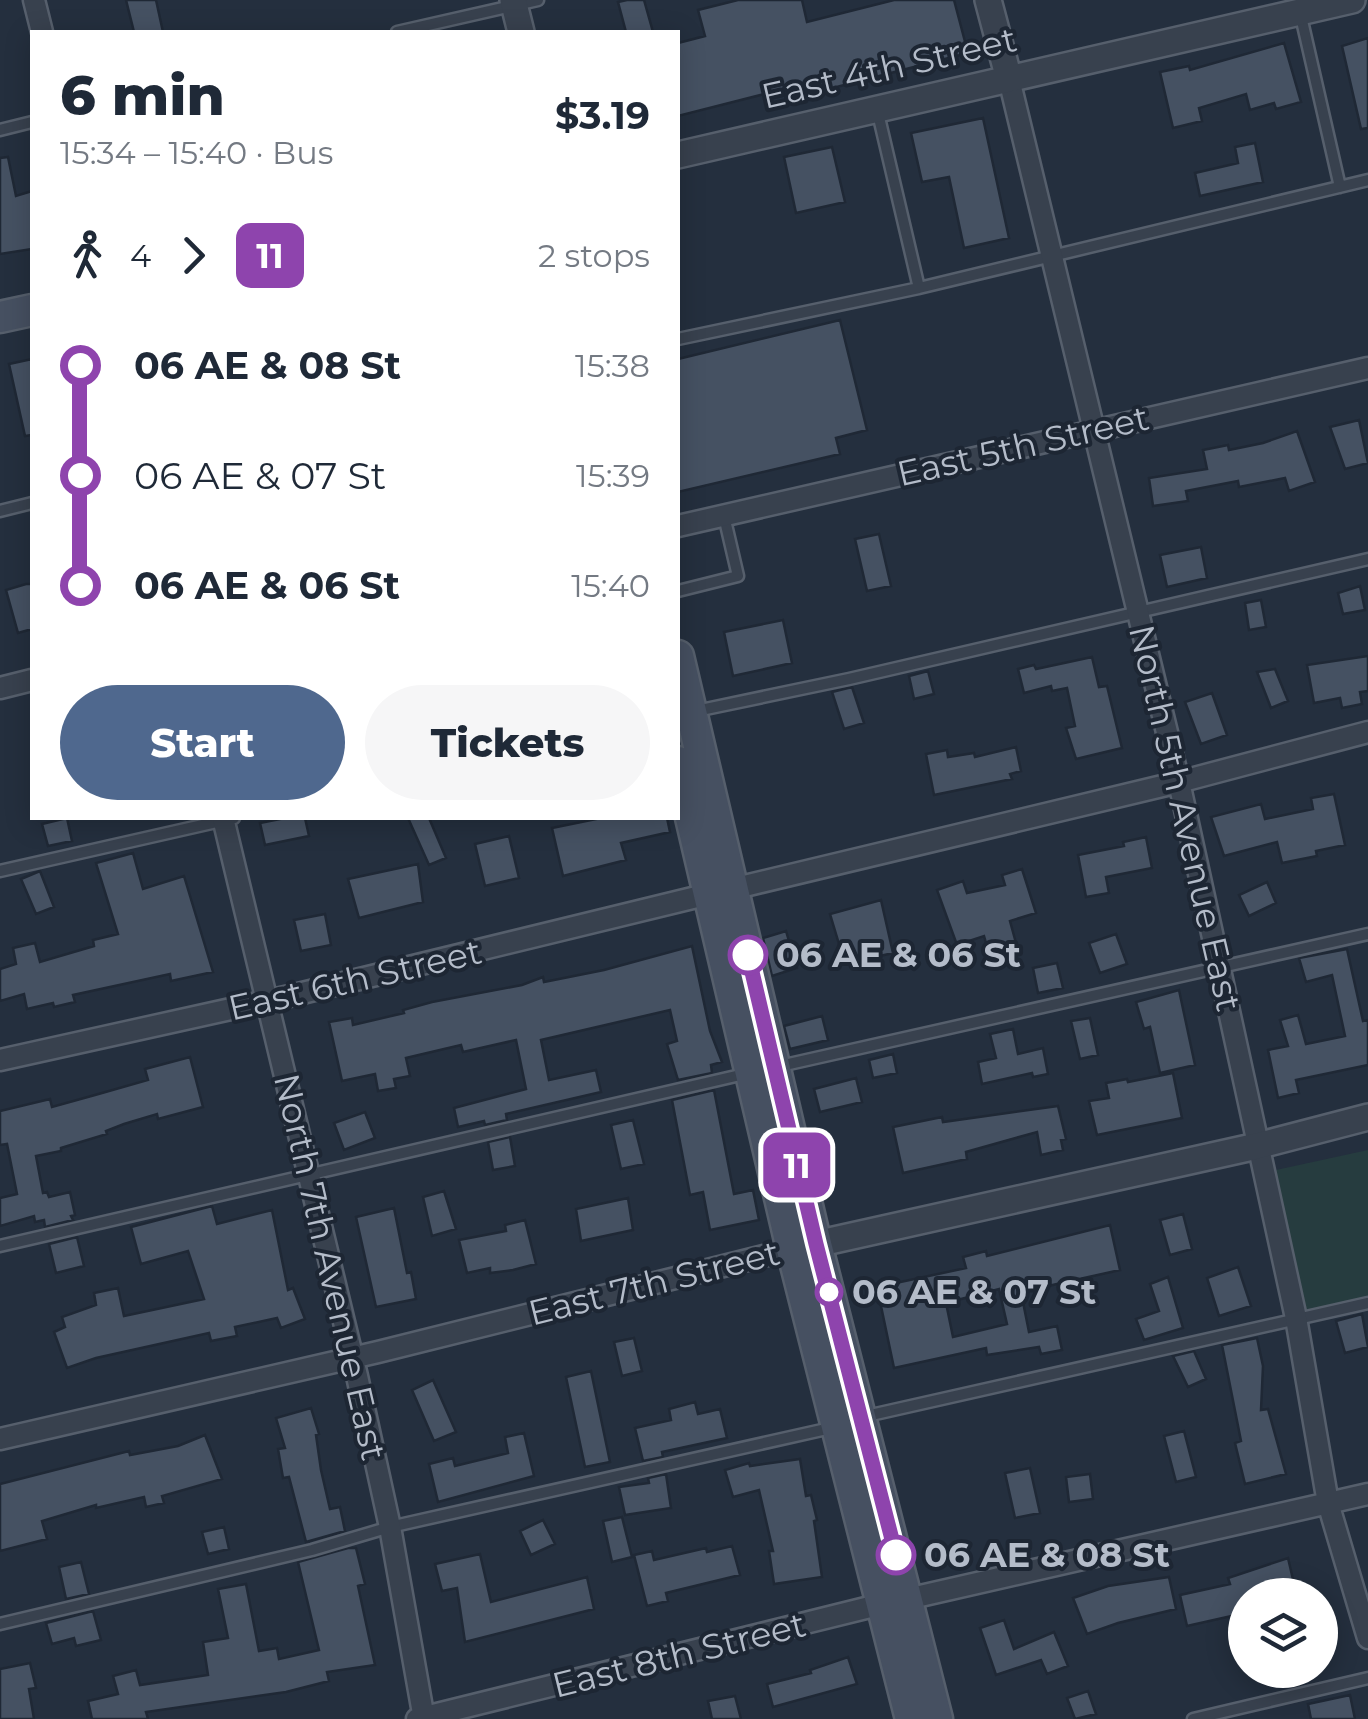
<!DOCTYPE html>
<meta charset="utf-8">
<style>
:root{--surface:#fff;--page:#f6f6f7;--text:#1f2937;--muted:#747a83;--accent:#4f688e}
body{margin:0;font-family:Montserrat,sans-serif;background:var(--page);color:var(--text);height:100vh;display:flex;flex-direction:column;font-size:38px;white-space:nowrap}
*{box-sizing:border-box;margin:0}
p{font-size:32px;color:var(--muted)}
.icon{flex:none;width:55px;height:55px;fill:none;stroke:currentColor;stroke-width:2;stroke-linecap:round;stroke-linejoin:round}
.map{position:relative;flex:1;overflow:hidden}
.panel{position:absolute;left:30px;top:30px;width:650px;height:790px;display:flex;flex-direction:column;background:var(--surface);border-radius:0px;box-shadow:0 5px 25px #0003}
.panel>*{flex:none}
.badge{padding:0 20px;border-radius:15px;font-size:35px;line-height:65px}
.buttons{position:absolute;left:1228px;top:1578px;display:grid;gap:20px}
.buttons a{display:grid;place-items:center;width:110px;height:110px;border-radius:50%;background:var(--surface);box-shadow:0 5px 25px #0003;font-size:50px}
.map>.badge{position:absolute;translate:-50% -50%;box-shadow:0 0 0 5px #fff}
.legs{display:flex;align-items:center;gap:15px;height:110px;padding:0 30px;font-size:32px}
.legs p{margin-inline-start:auto}
.overview{display:flex;align-items:center;justify-content:space-between;height:170px;padding:0 30px}
h1{font-size:55px;font-weight:800;line-height:75px}
.action{display:flex;gap:20px;margin-top:auto;padding:20px 30px}
.action a{flex:1;height:115px;border-radius:60px;background:var(--accent);color:#fff;font-size:40px;font-weight:800;line-height:115px;text-align:center}
.action a+a{background:var(--page);color:var(--text)}
ul{padding:0 30px;list-style:none}
li{display:flex;align-items:center;gap:35px;height:110px;font-size:38px}
li i{display:grid;place-items:center;width:15px;height:100%;margin:0 12px;background:currentColor}
li i::after{content:'';width:25px;height:25px;margin:-12px;border:8px solid;border-radius:50%;background:var(--surface)}
li p{margin-inline-start:auto}
li:first-child i{background:linear-gradient(#0000 50%,currentColor 0)}
li:last-child i{background:linear-gradient(currentColor 50%,#0000 0)}
.map>svg:first-child{display:block}
</style>
<div class="map">
<svg width="1368" height="1719" viewBox="0 0 1368 1719">
<rect width="100%" height="100%" fill="#242f3e"/>
<path fill="#263c3f" d="M1368,1150V1298L1304,1311L1276,1170Z"/>
<path fill="#455162" stroke="#1f2835" stroke-width="2.5" fill-rule="evenodd" d="M126,0H156L163,32H134Z
M627,0H644L653,32H626L618,2Z
M738,0H802L807,22L894,0H954L968,53L825,90L824,86L798,92L796,86L678,116V43L705,36L698,10Z
M1368,38V128L1361,129L1342,46Z
M1284,43L1301,102L1276,109L1274,103L1250,110L1246,94L1199,108L1202,121L1173,128L1160,72L1189,66L1190,70Z
M983,118L1009,238L964,248L949,177L922,182L911,133Z
M1255,143L1263,182L1200,196L1195,173L1238,163L1235,147Z
M832,147L845,202L796,213L784,157Z
M8,157L16,196L32,191V249L0,254V158Z
M840,320L867,430L836,438L840,454L678,492V359Z
M32,359V435L25,436L9,364Z
M1359,420L1368,463L1345,469L1330,427Z
M1297,431L1315,482L1289,491L1285,478L1239,487L1238,481L1186,491L1188,501L1153,506L1149,478L1207,469L1203,450L1228,445L1229,450L1263,443Z
M879,534L891,586L867,591L855,539Z
M1201,547L1207,578L1167,587L1160,555Z
M26,584H32V629L18,633L6,590Z
M1360,586L1365,610L1343,614L1338,593Z
M1261,600L1266,627L1249,630L1245,603Z
M783,620L792,663L733,676L724,632Z
M1368,656V691L1360,692L1362,704L1342,708L1340,698L1314,703L1307,665Z
M1092,657L1099,687L1107,686L1122,748L1076,759L1066,728L1075,726L1067,688L1052,691L1051,686L1024,693L1018,669L1034,665L1036,669Z
M1275,669L1288,701L1271,708L1257,672Z
M928,671L934,694L914,699L909,676Z
M852,687L864,723L844,729L832,692Z
M1212,693L1227,735L1201,744L1185,702Z
M1016,747L1021,771L1010,774L1012,779L934,795L926,754L947,750L948,757L974,753L975,757Z
M1334,794L1345,845L1316,851L1317,856L1282,863L1277,842L1224,856L1211,817L1261,804L1265,819L1313,809L1311,798Z
M67,818L72,841L48,846L42,824Z
M285,818H305L309,836L265,845L260,823Z
M408,818H429L446,858L429,865Z
M601,818H667L670,832L621,843L626,860L563,876L552,828Z
M509,836L519,878L485,886L475,844Z
M1146,837L1152,868L1106,877L1109,893L1086,897L1078,855L1124,846L1123,842Z
M133,853L143,889L184,876L213,972L171,981L170,974L73,995L75,1002L54,1007L53,1003L27,1009L24,994L0,1001V969L16,964L13,948L35,943L40,962L94,946L93,940L118,934L96,863Z
M418,864L423,902L359,918L348,879Z
M1022,869L1036,913L1010,921L1016,943L988,950L984,936L957,945L937,890L963,881L967,893L1005,885L1002,875Z
M40,871L54,907L36,914L21,879Z
M1267,882L1276,903L1249,916L1239,895Z
M881,900L893,953L845,964L830,914Z
M325,914L331,945L301,951L294,920Z
M786,931L797,968L772,976L763,938Z
M1116,934L1127,964L1100,973L1089,943Z
M692,946L710,1031L722,1062L711,1065L712,1073L678,1080L667,1044L677,1041L670,1010L541,1040L549,1080L596,1070L601,1092L506,1114L507,1120L485,1125L484,1121L458,1127L454,1108L526,1089L516,1040L463,1052L461,1045L406,1058L410,1076L394,1079L396,1088L378,1091L375,1074L342,1081L329,1022L352,1018L353,1025L404,1013L403,1010L432,1002L522,985L543,977L544,982L604,970Z
M1347,949L1363,1021L1368,1020V1065L1296,1080L1299,1093L1278,1098L1268,1050L1288,1046L1280,1020L1298,1015L1306,1044L1345,1036L1332,975L1306,982L1299,958Z
M1057,963L1063,988L1038,993L1033,968Z
M1179,990L1195,1065L1160,1073L1150,1027L1144,1029L1136,1002Z
M822,1016L828,1040L790,1049L784,1026Z
M1090,1018L1098,1055L1080,1059L1071,1021Z
M1013,1029L1018,1054L1043,1048L1048,1074L1033,1077L1032,1073L982,1084L978,1062L996,1058L990,1034Z
M893,1054L897,1073L873,1078L869,1060Z
M190,1057L203,1107L158,1119L157,1114L124,1124L106,1131L107,1134L61,1148V1151L36,1156L43,1193L47,1192L49,1197L70,1192L75,1215L71,1216L73,1220L45,1227L44,1220L35,1222L34,1216L0,1226V1198L17,1194L7,1144L0,1145V1111L50,1099L52,1107L95,1095L148,1080L145,1069Z
M1173,1073L1182,1118L1097,1135L1089,1101L1109,1098L1106,1083L1127,1079L1128,1082Z
M856,1078L862,1102L820,1112L814,1089Z
M714,1090L734,1194L753,1190L759,1220L710,1230L703,1192L690,1195L672,1100Z
M1058,1106L1066,1139L1061,1140L1063,1150L1041,1155L1037,1132L966,1152L967,1159L903,1173L893,1127L942,1117L943,1122Z
M365,1112L375,1138L344,1150L334,1123Z
M633,1120L644,1164L621,1169L611,1125Z
M510,1137L515,1166L493,1170L488,1142Z
M444,1191L456,1229L432,1236L423,1197Z
M628,1198L633,1230L581,1241L576,1209Z
M212,1206L217,1224L272,1210L288,1290L293,1288L305,1319L281,1328L277,1318L235,1327L237,1336L211,1341L209,1333L96,1358L67,1368L54,1332L65,1327L62,1317L96,1305L94,1293L118,1288L124,1316L204,1299L188,1251L141,1264L131,1227Z
M394,1208L407,1273L411,1272L416,1299L376,1307L356,1217Z
M1183,1214L1192,1249L1170,1255L1160,1220Z
M525,1220L536,1264L513,1270L490,1273V1268L467,1273L459,1240L506,1231L505,1225Z
M1110,1225L1120,1270L1021,1292L1029,1332L1057,1326L1062,1350L1041,1354L1039,1347L987,1355L986,1348L894,1368L877,1287L966,1268L963,1257L986,1251L987,1256ZM999,1289L1007,1324L953,1337L946,1303Z
M77,1237L84,1266L56,1273L49,1244Z
M1238,1267L1251,1306L1219,1316L1207,1278Z
M1168,1277L1183,1328L1144,1340L1136,1319L1159,1311L1150,1284Z
M1362,1314L1368,1347L1345,1353L1336,1321Z
M634,1338L642,1371L622,1376L614,1342Z
M1257,1338L1263,1366L1261,1410L1268,1409L1286,1474L1245,1484L1235,1443L1241,1441L1222,1345Z
M1194,1351L1206,1379L1188,1387L1173,1356Z
M591,1371L610,1462L585,1467L566,1377Z
M433,1380L456,1432L434,1441L412,1390Z
M695,1402L698,1414L720,1409L727,1438L662,1452L663,1457L643,1461L635,1428L671,1420L669,1409Z
M311,1408L319,1434L316,1435L321,1470L330,1509L340,1507L345,1531L306,1542L289,1477L283,1478L278,1449L285,1448L276,1418Z
M1184,1431L1196,1477L1176,1482L1164,1436Z
M524,1433L534,1476L438,1502L429,1464L453,1458L455,1466L508,1453L505,1437Z
M205,1435L222,1479L162,1496L164,1503L146,1507L144,1497L96,1508V1505L42,1521L47,1539L0,1551V1484L129,1451L130,1455L178,1446Z
M800,1459L806,1496L811,1495L817,1520L814,1521L822,1577L774,1584L769,1551H773L759,1490L733,1497L725,1470L749,1463L750,1466Z
M1030,1468L1040,1513L1015,1518L1005,1473Z
M666,1474L671,1508L625,1515L619,1487L649,1483L648,1478Z
M1090,1474L1093,1499L1069,1502L1066,1477Z
M622,1517L632,1557L612,1562L603,1521Z
M543,1520L555,1544L531,1555L520,1531Z
M224,1527L229,1549L208,1554L202,1532Z
M732,1546L740,1575L666,1593L668,1601L647,1606L634,1555L652,1551L654,1560L706,1548L707,1552Z
M348,1548H356L365,1584L358,1586L375,1665L327,1672L329,1681L286,1692L146,1712L148,1719H92L88,1701L118,1694L113,1676L136,1670L140,1685L208,1675L203,1642L228,1638L218,1589L246,1584L259,1651L277,1648L279,1659L319,1650L298,1562Z
M480,1554L491,1602L587,1577L594,1609L465,1642L457,1588L442,1591L435,1564Z
M1288,1558L1295,1588L1265,1595H1245V1613L1187,1626L1180,1595L1230,1584L1228,1578Z
M81,1562L89,1594L66,1599L59,1567Z
M1169,1577L1176,1609L1118,1623L1087,1634L1073,1598L1108,1586Z
M93,1611L101,1640L76,1646L74,1638L52,1644L46,1623Z
M1004,1620L1014,1649L1054,1632L1068,1666L1047,1674L1041,1660L996,1675L980,1628Z
M848,1657L857,1684L773,1707L767,1684L811,1673L810,1670Z
M30,1663L36,1688L29,1689L34,1719H0V1669Z
M1088,1691L1096,1714L1075,1719L1067,1698Z
M1350,1695L1355,1719H1311L1308,1704Z
M735,1696L741,1719H712L708,1701Z"/>
<g fill="none" stroke-linecap="round" stroke-linejoin="round">
<defs>
<path id="service" d="M1300,12L1340,187
M397,32L538,0
M877,109L919,288
M0,130L32,122
M678,339L919,288L1368,180
M0,511L32,503
M678,591L738,576L724,516
M696,711L849,679L1368,559
M0,871L234,818
M780,1066L1368,934
M0,1246L749,1073
M862,1417L1368,1303
M0,1624L312,1550L390,1527L831,1428
M1193,1719L1368,1678"/>
<path id="minor" d="M34,0L42,32
M1009,79L1179,782L1296,1318L1328,1503L1368,1638
M678,526L1368,368
M0,688L32,680
M223,818L357,1376L390,1527L424,1719
M732,889L1179,782L1368,732
M0,1060L294,995L709,894
M0,1439L378,1352L804,1246
M907,1599L1368,1494
M417,1719L882,1604"/>
<path id="tertiary" d="M513,0L521,32
M988,0L1009,79
M678,155L1352,0
M816,1244L1257,1146L1368,1117"/>
<path id="secondary" d="M0,317L32,310
M678,656L816,1244L937,1719
M678,762L792,1249L911,1719"/>
</defs>
<use href="#service" stroke="#565f6c" stroke-width="15"/>
<use href="#minor" stroke="#565f6c" stroke-width="25"/>
<use href="#tertiary" stroke="#565f6c" stroke-width="30"/>
<use href="#secondary" stroke="#565f6c" stroke-width="35"/>
<use href="#service" stroke="#38414e" stroke-width="10"/>
<use href="#minor" stroke="#38414e" stroke-width="20"/>
<use href="#tertiary" stroke="#38414e" stroke-width="25"/>
<use href="#secondary" stroke="#465061" stroke-width="30"/>
</g>
<g fill="none" stroke-linecap="round" stroke-linejoin="round">
<defs>
<path id="line-1" d="M748,955L816,1244L896,1555"/>
</defs>
<use href="#line-1" stroke="#fff" stroke-width="22"/>
<use href="#line-1" stroke="#8e44ad" stroke-width="15"/>
</g>
<g fill="#fff" stroke="#8e44ad" stroke-width="5">
<circle cx="748" cy="955" r="18"/>
<circle cx="829" cy="1292" r="12"/>
<circle cx="896" cy="1555" r="18"/>
</g>
<g text-anchor="middle" stroke-width="8" stroke-linejoin="round" paint-order="stroke">
<g font-size="35" fill="#b4bcc9" stroke="#1d2633">
<text transform="translate(889 68) rotate(-13)" y="12">East 4th Street</text>
<text transform="translate(1023 446) rotate(-13)" y="12">East 5th Street</text>
<text transform="translate(1185 818) rotate(77)" y="12">North 5th Avenue East</text>
<text transform="translate(355 980) rotate(-13)" y="12">East 6th Street</text>
<text transform="translate(330 1267) rotate(77)" y="12">North 7th Avenue East</text>
<text transform="translate(654 1283) rotate(-14)" y="12">East 7th Street</text>
<text transform="translate(679 1655) rotate(-14)" y="12">East 8th Street</text>
</g>
<g font-size="35" font-weight="bold" fill="#b4bcc9" stroke="#1d2633" text-anchor="start">
<text x="776" y="967">06 AE &amp; 06 St</text>
<text x="852" y="1304">06 AE &amp; 07 St</text>
<text x="924" y="1567">06 AE &amp; 08 St</text>
</g>
</g>
</svg>
<div class="buttons">
<a><svg class="icon" aria-label="layers" viewBox="0 0 24 24"><path d="M12 4l9 5-9 5-9-5zM3 14l9 5 9-5"/></svg></a>
</div>
<b class="badge" style="left:797px;top:1165px;background:#8e44ad;color:#fff">11</b>
<section class="panel">
<div class="overview"><div><h1>6 min</h1><p>15:34 – 15:40 · Bus</p></div><b>$3.19</b></div>
<div class="legs"><svg class="icon" aria-label="walk" viewBox="0 0 24 24"><circle cx="13" cy="4" r="2"/><path d="M13 8l-2 6 4 7M11 14l-3 7M7 12l3-4h3l4 4"/></svg>4<svg class="icon" aria-label="forward" viewBox="0 0 24 24"><path d="M9 5l7 7-7 7"/></svg><b class="badge" style="background:#8e44ad;color:#fff">11</b><p>2 stops</p></div>
<ul>
<li><i style="color:#8e44ad"></i><b>06 AE &amp; 08 St</b><p>15:38</p></li>
<li><i style="color:#8e44ad"></i><span>06 AE &amp; 07 St</span><p>15:39</p></li>
<li><i style="color:#8e44ad"></i><b>06 AE &amp; 06 St</b><p>15:40</p></li>
</ul>
<div class="action"><a>Start</a><a>Tickets</a></div>
</section>
</div>
